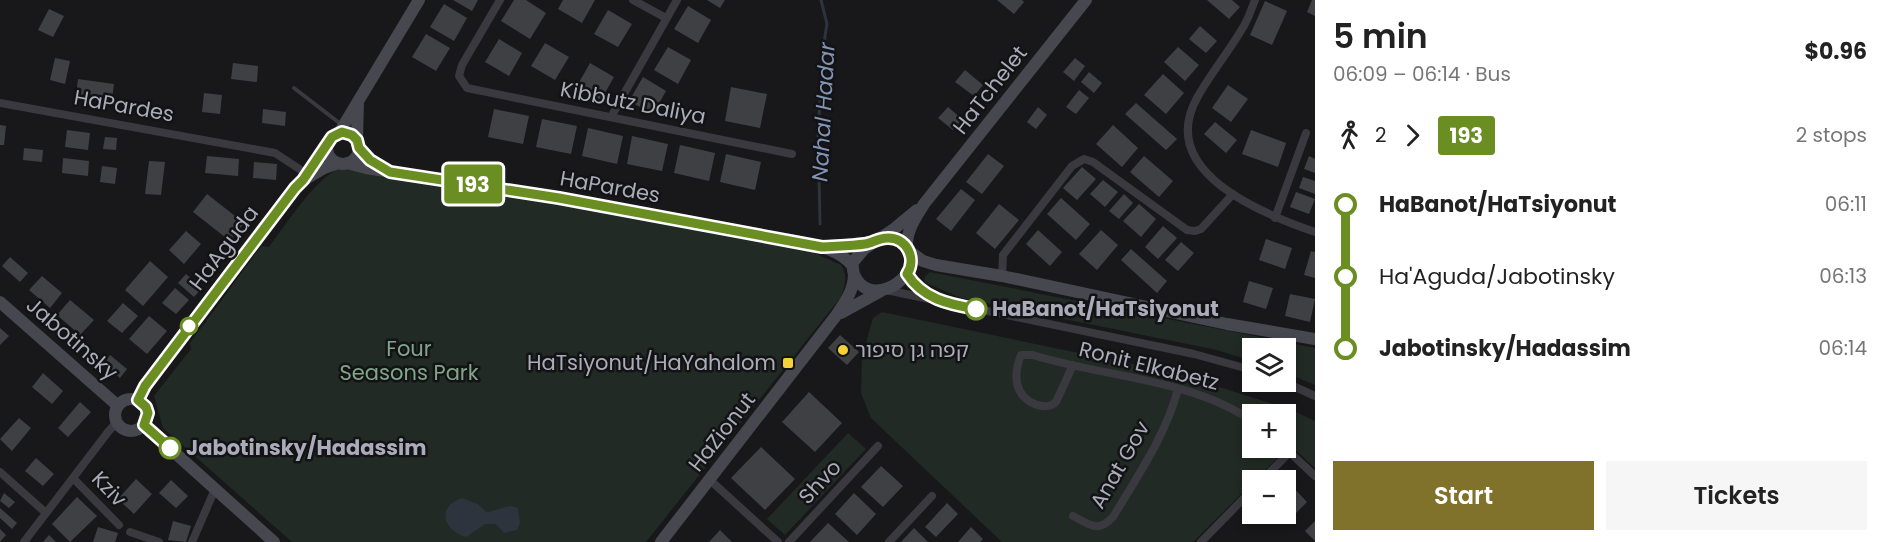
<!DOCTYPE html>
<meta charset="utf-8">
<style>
:root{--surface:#fff;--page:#f6f6f6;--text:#222;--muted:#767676;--accent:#80712b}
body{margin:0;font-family:Poppins,"Noto Sans Hebrew",sans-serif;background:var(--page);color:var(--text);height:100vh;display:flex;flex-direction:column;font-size:22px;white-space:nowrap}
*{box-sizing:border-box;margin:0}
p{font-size:20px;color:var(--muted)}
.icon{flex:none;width:33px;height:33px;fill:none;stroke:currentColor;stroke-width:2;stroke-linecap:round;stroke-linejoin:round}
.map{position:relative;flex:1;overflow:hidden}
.panel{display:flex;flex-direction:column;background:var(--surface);width:570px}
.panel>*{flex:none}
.badge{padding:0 12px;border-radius:4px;font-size:21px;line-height:39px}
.buttons{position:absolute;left:1242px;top:338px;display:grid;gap:12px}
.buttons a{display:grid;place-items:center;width:54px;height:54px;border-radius:0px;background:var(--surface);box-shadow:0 3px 9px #0003;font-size:30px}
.map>.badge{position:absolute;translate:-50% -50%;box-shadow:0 0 0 3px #fff}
.legs{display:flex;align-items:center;gap:9px;height:66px;padding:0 18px;font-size:20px}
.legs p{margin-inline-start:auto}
.headline{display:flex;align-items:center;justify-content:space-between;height:102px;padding:0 18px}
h1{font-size:33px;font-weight:600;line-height:45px}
.primary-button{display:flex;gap:12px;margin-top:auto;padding:12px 18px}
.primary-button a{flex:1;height:69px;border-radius:0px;background:var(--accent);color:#fff;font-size:24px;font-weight:600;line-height:69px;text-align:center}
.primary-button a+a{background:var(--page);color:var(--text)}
ul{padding:0 18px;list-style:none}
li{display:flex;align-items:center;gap:21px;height:72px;font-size:22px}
li i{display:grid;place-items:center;width:9px;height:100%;margin:0 8px;background:currentColor}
li i::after{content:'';width:15px;height:15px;margin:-8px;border:4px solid;border-radius:50%;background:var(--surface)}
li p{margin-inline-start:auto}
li:first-child i{background:linear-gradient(#0000 50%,currentColor 0)}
li:last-child i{background:linear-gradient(currentColor 50%,#0000 0)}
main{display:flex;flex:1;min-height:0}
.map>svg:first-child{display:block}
</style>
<main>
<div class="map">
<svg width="1315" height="542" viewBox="0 0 1315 542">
<rect width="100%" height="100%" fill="#18181a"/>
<path fill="#212a24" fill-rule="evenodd" d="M343,166L801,247L841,265C848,275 845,286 841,297L646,542H292L163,428L154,396L191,349L190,343L259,249L262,246L269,247C288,222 315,178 343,166Z
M930,272L1315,348V385L1286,373V348H1252V361L1217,350L961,298L924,282L925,276Z
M882,312L1175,373L1292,410L1315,421V468L1290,445L1255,480H1252V483L1193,542H1002L871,418L861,393L862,357L873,318ZM1252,414H1286V447H1252Z
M848,433L866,449L785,535L767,519Z"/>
<path fill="#2d343e" d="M462,498L478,504L486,512C498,512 504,503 518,508L520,523L517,530L504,533L496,524H485L466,537C443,530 436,507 462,498Z"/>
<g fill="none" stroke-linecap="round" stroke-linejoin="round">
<path stroke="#2d343e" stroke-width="3" d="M820,224L818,129L825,36L827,24L821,0"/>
</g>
<path fill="#3f4044" d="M453,0H478L472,11Z
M514,0H526L546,13L530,39L501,21Z
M563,0H595L582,23L558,9Z
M707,0H725L720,8Z
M997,0H1022L1024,2L1014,14Z
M1207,0H1232L1240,7L1229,19Z
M1312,0H1315V16L1307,12Z
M1265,1L1287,11L1272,45L1250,35Z
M444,4L467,18L454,41L430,27Z
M688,6L711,20L698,43L674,29Z
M49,9L64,16L53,37L38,30Z
M608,10L632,24L618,47L594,34Z
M1200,26L1217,41L1206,53L1189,39Z
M426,34L450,48L436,71L412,57Z
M499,39L522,53L509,76L485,62Z
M545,43L569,57L555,80L531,66Z
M668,47L691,60L678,84L654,70Z
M1178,47L1199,65L1185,81L1164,62Z
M55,58L70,61L65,84L50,80Z
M1075,58L1085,66L1074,81L1063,72Z
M233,63L258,66L257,82L231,79Z
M590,63L614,77L601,100L577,86Z
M965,70L983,85L974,96L955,82Z
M1089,72L1102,83L1094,93L1081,82Z
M1163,74L1184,93L1166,114L1144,95Z
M643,77L666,91L653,114L629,101Z
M78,79L114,84L112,99L76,94Z
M1228,85L1248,99L1231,122L1212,108Z
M731,87L767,94L760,128L725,121Z
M1079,90L1089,98L1076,114L1066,107Z
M204,93L222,95L220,114L202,112Z
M1136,103L1177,139L1166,150L1125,114Z
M948,107L962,119L953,130L938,118Z
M1038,107L1047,115L1036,129L1027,122Z
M263,109L286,112L285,126L262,123Z
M494,109L529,116L523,144L488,137Z
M542,119L577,126L571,154L536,147Z
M1215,122L1237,140L1226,153L1204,134Z
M0,125L6,126L4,145H0Z
M1113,125L1138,148L1122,167L1096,144Z
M588,128L623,136L617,164L582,156Z
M67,130L90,133L88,150L65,147Z
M1251,130L1286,143L1278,167L1242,154Z
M632,136L668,144L662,171L627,164Z
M105,137L117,138L116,150L103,149Z
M680,145L715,153L709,181L674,173Z
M24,148L43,150L42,162L23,160Z
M726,154L761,162L755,190L720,182Z
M988,154L1004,166L982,194L966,182Z
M207,156L239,159L238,176L205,173Z
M1144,156L1173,181L1159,197L1130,172Z
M1309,156L1315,159V173L1304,169Z
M63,158L89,161L88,176L62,173Z
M149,161L165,162L161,195L145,194Z
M254,162L277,164L276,180L253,178Z
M102,166L117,168L115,184L100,182Z
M1082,167L1096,179L1077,200L1063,188Z
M1303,177L1315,181V194L1299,188Z
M1103,180L1118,192L1105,207L1090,194Z
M961,189L975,200L951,231L936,219Z
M1296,192L1315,199L1309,214L1290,207Z
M207,194L244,223L230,241L193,212Z
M1124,194L1133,203L1119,219L1109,211Z
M1061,198L1090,224L1076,240L1047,214Z
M999,204L1019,220L995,249L976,233Z
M1139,204L1156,219L1141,237L1123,221Z
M1163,226L1177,238L1158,259L1145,247Z
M1038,230L1062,252L1050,266L1026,244Z
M1101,230L1118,245L1097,270L1079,254Z
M186,231L201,244L184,264L169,250Z
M1266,239L1292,248L1285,269L1259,260Z
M1181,242L1194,253L1178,271L1165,260Z
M1131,249L1167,281L1157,293L1121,260Z
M1311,251L1315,252V278L1304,275Z
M10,257L28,273L20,282L2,266Z
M150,261L168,277L143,306L125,290Z
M186,274L202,288L194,297L178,283Z
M42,276L62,293L50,308L29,290Z
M1249,281L1273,288L1266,309L1243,302Z
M175,288L189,300L176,314L162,303Z
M1290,294L1315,299L1310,322L1285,316Z
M70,300L94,320L80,335L57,315Z
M123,303L138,316L122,333L107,321Z
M149,316L167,331L147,354L129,339Z
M0,328L9,336L0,345Z
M840,335L859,352L847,365L828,348Z
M110,355L127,369L120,378L103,363Z
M43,373L63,391L52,404L32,387Z
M809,392L842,423L815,452L782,422Z
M80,402L91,412L68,437L58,428Z
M19,418L31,428L12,451L0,439Z
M761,447L795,479L765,510L731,478Z
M36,458L54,474L43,486L25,471Z
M881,466L903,486L883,507L861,487Z
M136,479L152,494L134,514L118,499Z
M171,480L188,496L176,508L159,493Z
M1288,482L1307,502L1292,517L1286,511V484Z
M4,493L15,502L9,508L0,501Z
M854,493L876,514L857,535L835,514Z
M77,497L97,516L70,542L52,524Z
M947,503L958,514L936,537L925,527Z
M0,508L17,523L12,529L0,518Z
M173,521L191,526L186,542L168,540Z
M1315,521V541L1305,531Z
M828,523L849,542H810Z
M98,527L118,533L115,542H93Z
M971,527L983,539L980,542H958Z
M914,528L928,542H901Z
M0,529L6,535L0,542Z
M720,530L732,542H709Z
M49,535L56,542H43Z"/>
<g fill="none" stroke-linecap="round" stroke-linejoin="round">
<path stroke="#39393f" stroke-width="4" d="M294,88L342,125"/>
<path stroke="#39393f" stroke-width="8" d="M500,0L462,65L459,76L467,88L792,154
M633,0L666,18
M1255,0C1251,10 1248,20 1242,29C1228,53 1210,74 1197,98C1156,172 1263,214 1315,232
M0,103L275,153L307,174
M611,117L677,0
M1275,218L1306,133
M907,274L921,291L929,296
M1002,276L1003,255L1072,166L1084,159L1093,162L1187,230L1195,231L1201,229L1233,194
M886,290L1194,354L1252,370
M1073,365L1056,402C1050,407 1045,407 1037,405C1014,397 1013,375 1021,355H1033C1103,377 1192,379 1252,421
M1282,381L1315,396
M1284,447L1315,476
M0,472L46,513
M73,478L119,525
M710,480L778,542
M1262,480L1290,452
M1073,516C1090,525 1098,533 1113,517C1137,477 1166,435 1178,389
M130,532L159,542
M24,542L108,432L116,423
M192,542L215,489
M789,542L878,446
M889,542L932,496
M1201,542L1252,490"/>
<path stroke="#46474f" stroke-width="12" d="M327 148a16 16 0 1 1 32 0a16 16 0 1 1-32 0Z
M339,133L419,0
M357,140L358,101
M347,163L366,168L559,198L801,242C819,246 839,250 852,265
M307,178L324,168L338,163
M879,239C889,237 898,238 905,246C929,271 876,309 857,280C853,274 852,269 853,262L864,249L894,229L917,210
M827,247L872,242
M907,247C906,231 916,217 924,204L1086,0
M909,251L923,261L936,265L1002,276L1227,324L1315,339
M0,302L117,405
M841,313L881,291
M115 415a16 16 0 1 1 32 0a16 16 0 1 1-32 0Z
M138,400L145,386L173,348L263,228L303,180L328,144
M144,425L274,542
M661,542L835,317C844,304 854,291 854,274"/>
</g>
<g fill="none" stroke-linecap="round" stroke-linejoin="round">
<defs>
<path id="line-1" d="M170,448L144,425L148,413L146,407L138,400L145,386L295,188L303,180L332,137L342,132L352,135L357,140L359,148L370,160L390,172L559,198L822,247C836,246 851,246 865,244C872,243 879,238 887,238C907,237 917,259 907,274C923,299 948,304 976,309"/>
</defs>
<use href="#line-1" stroke="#fff" stroke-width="14"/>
<use href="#line-1" stroke="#6b8e23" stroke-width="9"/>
</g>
<g fill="#fff" stroke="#6b8e23" stroke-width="3">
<circle cx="976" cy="309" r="10"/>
<circle cx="189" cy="326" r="8"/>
<circle cx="170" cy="448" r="10"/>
</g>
<g fill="#f4d136" stroke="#131315" stroke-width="2">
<circle cx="843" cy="350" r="6"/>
<rect x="782" y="357" width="12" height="12" rx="3"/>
</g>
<g text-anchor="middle" stroke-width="5" stroke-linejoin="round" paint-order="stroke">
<g font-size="21" fill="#aaacba" stroke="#131315">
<text transform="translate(990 90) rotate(-52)" y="7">HaTchelet</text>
<text transform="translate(633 103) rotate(11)" y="7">Kibbutz Daliya</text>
<text transform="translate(124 106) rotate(10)" y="7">HaPardes</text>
<text transform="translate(610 187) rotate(10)" y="7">HaPardes</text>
<text transform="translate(224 248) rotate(-53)" y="7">HaAguda</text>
<text transform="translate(72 339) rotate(41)" y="7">Jabotinsky</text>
<text transform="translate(1149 366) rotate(14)" y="7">Ronit Elkabetz</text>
<text transform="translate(722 432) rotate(-52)" y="7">HaZionut</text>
<text transform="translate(1120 465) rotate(-60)" y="7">Anat Gov</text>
<text transform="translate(820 482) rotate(-47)" y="7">Shvo</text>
<text transform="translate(109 489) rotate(46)" y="7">Kziv</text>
</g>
<g font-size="21" font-weight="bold" fill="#aaacba" stroke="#131315" text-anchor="start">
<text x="992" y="316">HaBanot/HaTsiyonut</text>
<text x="186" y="455">Jabotinsky/Hadassim</text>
</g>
<g font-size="21" fill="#81a588" stroke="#131315">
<text x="409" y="356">Four<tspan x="409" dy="24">Seasons Park</tspan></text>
</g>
<g font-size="21" fill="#aaacba" stroke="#131315" text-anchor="start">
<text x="855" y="357">קפה גן סיפור</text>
<text x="776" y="370" text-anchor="end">HaTsiyonut/HaYahalom</text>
</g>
<g font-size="22" font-style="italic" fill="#8194b5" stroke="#131315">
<text transform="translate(823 112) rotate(-87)" y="8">Nahal Hadar</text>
</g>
</g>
</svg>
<div class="buttons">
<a><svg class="icon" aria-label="layers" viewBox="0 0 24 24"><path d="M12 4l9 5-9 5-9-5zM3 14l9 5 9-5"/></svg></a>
<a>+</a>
<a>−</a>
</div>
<b class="badge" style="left:473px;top:184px;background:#6b8e23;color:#fff">193</b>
</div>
<section class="panel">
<div class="headline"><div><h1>5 min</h1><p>06:09 – 06:14 · Bus</p></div><b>$0.96</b></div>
<div class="legs"><svg class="icon" aria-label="walk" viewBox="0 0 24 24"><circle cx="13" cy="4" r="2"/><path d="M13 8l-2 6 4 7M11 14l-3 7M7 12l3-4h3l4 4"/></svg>2<svg class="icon" aria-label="forward" viewBox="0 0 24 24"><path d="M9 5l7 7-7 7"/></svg><b class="badge" style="background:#6b8e23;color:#fff">193</b><p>2 stops</p></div>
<ul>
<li><i style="color:#6b8e23"></i><b>HaBanot/HaTsiyonut</b><p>06:11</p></li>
<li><i style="color:#6b8e23"></i><span>Ha'Aguda/Jabotinsky</span><p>06:13</p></li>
<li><i style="color:#6b8e23"></i><b>Jabotinsky/Hadassim</b><p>06:14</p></li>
</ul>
<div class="primary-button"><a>Start</a><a>Tickets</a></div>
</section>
</main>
